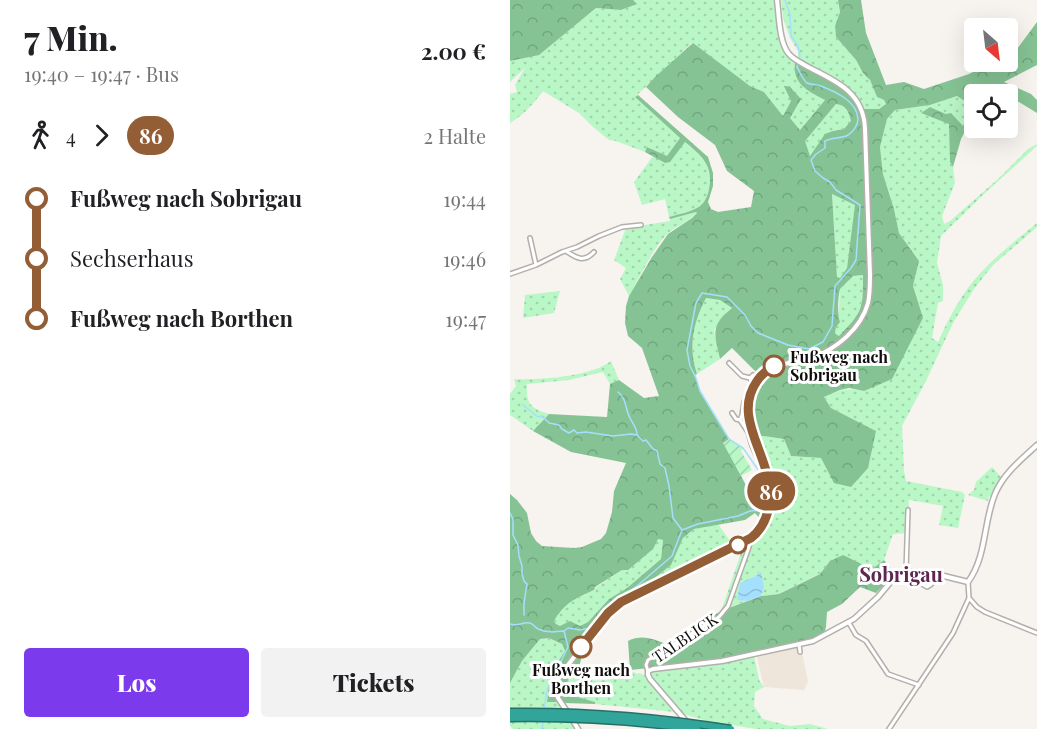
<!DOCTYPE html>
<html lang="de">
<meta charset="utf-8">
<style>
:root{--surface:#fff;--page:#f2f2f2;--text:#202124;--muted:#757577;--accent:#7c3aed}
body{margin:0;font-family:"Playfair Display",serif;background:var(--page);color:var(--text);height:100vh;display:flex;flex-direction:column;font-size:22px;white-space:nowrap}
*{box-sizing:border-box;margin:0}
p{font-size:20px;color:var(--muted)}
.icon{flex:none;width:33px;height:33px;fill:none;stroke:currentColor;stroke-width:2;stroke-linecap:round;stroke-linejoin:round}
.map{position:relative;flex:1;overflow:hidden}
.details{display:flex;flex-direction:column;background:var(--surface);width:510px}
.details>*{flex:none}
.badge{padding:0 12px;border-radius:20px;font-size:21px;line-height:39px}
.needle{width:39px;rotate:152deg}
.fabs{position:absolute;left:454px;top:18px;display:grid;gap:12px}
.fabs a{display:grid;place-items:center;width:54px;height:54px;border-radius:6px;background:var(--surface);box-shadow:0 6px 24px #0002;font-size:30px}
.map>.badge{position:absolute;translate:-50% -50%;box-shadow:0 0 0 3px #fff}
.legs{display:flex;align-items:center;gap:9px;height:66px;padding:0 24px;font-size:20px}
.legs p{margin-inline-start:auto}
.head{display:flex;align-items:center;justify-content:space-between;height:102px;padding:0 24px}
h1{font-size:33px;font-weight:800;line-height:45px}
.button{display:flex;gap:12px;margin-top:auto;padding:12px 24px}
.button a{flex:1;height:69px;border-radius:6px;background:var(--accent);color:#fff;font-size:24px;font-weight:800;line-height:69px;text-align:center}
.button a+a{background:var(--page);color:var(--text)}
ul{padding:0 24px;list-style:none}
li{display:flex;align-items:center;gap:21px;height:60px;font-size:22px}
li i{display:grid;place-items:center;width:9px;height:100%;margin:0 8px;background:currentColor}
li i::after{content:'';width:15px;height:15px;margin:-8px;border:4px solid;border-radius:50%;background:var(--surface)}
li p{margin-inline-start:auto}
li:first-child i{background:linear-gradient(#0000 50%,currentColor 0)}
li:last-child i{background:linear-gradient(currentColor 50%,#0000 0)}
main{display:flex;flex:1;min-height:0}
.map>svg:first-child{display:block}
</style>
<main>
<section class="details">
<div class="head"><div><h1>7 Min.</h1><p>19:40 – 19:47 · Bus</p></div><b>2.00 €</b></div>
<div class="legs"><svg class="icon" aria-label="walk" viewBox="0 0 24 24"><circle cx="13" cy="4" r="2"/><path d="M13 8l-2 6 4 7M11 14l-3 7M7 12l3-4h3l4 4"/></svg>4<svg class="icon" aria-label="forward" viewBox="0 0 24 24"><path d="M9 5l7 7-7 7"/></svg><b class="badge" style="background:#935e36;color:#fff">86</b><p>2 Halte</p></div>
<ul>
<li><i style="color:#935e36"></i><b>Fußweg nach Sobrigau</b><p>19:44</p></li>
<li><i style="color:#935e36"></i><span>Sechserhaus</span><p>19:46</p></li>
<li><i style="color:#935e36"></i><b>Fußweg nach Borthen</b><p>19:47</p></li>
</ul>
<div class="button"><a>Los</a><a>Tickets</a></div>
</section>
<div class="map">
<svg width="527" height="729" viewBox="0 0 527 729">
<defs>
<pattern id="grass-dots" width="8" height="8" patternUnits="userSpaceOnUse" patternTransform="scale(1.5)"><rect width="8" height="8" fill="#baf7c7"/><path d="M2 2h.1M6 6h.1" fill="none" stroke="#9fd3aa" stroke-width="1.8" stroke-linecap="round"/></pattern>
<pattern id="forest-crowns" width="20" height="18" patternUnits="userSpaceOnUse" patternTransform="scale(1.5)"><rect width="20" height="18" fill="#86c394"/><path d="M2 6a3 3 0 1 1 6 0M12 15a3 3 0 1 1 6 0" fill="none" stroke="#72a67e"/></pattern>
<pattern id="garden-furrows" width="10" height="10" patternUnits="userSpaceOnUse" patternTransform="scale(1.5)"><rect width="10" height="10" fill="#baf7c7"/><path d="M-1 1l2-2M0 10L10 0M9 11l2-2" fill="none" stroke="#9fd3aa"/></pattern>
<pattern id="water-waves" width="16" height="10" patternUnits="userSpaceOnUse" patternTransform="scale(1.5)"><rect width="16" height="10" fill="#a5dffe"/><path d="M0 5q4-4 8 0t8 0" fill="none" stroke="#8dbed8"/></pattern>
</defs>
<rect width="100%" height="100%" fill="#f7f3ef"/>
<path fill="#eee6db" d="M291,647L298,682L294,690L254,687L247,657Z"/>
<path fill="url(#grass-dots)" d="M123,0H265L270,42L275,52L285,62C282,84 298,91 315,100L290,130L280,118L281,101L273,116L254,92L240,86L182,43L125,97L170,138L157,157L138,147L135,152L106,141L99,140L83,127L69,113L33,91C24,103 14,115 0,123V94L7,92L5,85L15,68L0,82V61L29,54L86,8L111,10L126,4Z
M271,0H328L330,12L325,26L326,37L346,60L353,73L360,80L367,97L374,100L376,104L369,109L354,110C337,77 314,77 288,57V51L280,38L273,18Z
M447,96L456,102V117L453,126L436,114L420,107L411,113L439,123L440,127V162L443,167L445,183L432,216L434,224L440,221L488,179L518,149L527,144V146L474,194L431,236L427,263L433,285V301L428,303L422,338L428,342C438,320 449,298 465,279C483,258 506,240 527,223V227L483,265L464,289L443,323L416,381L392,426L394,470L396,481L452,492L455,495L448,528L429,525L433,506L400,500L399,499L398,533L383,534L374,560L362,569L341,559L320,561L311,573L269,594L251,596L254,587L250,572L244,577L227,599L237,601L211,611L231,553L226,548L230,546L231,548L236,546L238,541L241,543L243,539L253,529L256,523L261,508L262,499L263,488L246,435L274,439L281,456L311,458L366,431L321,408L314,397C331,390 335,387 354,391L405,332L412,318L403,286L409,261L389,233L384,209L373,174L370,147L377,119L385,110L420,105Z
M326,104C336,105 339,113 342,121L334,129L323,131L300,156L294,141Z
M175,142C191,155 204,167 199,189C198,195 195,202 191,205C182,212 169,214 159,217L155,199L132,205L124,182L143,156L155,163Z
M322,194L346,205L337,268L330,278H327Z
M186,212L187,213C179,221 163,228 156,235C141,252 130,277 119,296L110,279L116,268L104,260L116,228L160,221V219Z
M353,275C353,307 353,312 330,336H327L325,333L329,307L330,289L343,276Z
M50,291L44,313L13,318L15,295Z
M196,298L210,300L222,308L217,312L204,330L210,359L187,374C178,347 183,323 196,298Z
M101,361L109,380L100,384L93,372L59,380L17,384C16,404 20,408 39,414L23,431L0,415V394L6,386L4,379C29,380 81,377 101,361Z
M482,467L492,478L481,497L479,496L478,501L458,495L464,490L466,482Z
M208,524L223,545L142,585L141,581L161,565L173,538L184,529Z
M148,539L153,540L151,559L117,588L99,599L78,622L70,626H50L46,624L44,621C53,603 66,598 84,590L85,588L112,570H118Z
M39,638L52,644L55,651L40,674L37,701L49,702L66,729H3L0,726V683L12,661L30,639Z
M244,655L249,680L254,687L245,692L244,706L253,719L280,726L300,724L318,729H246L197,721L170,713L139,675L141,672L144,670L202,664Z
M125,672L126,674L130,673L136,676L165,712L85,704V702L57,695L56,684L61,674C68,675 74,679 80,680C96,682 111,677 125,672Z"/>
<path fill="url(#forest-crowns)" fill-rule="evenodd" d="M0,0H123L127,4L111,10L86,8L29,55L0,61Z
M328,0H351L356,33L376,85L394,82L414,89L459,74L483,62H498V54L507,49L527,22V65L494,82L521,94L527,100V113L509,102L498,100V94H465V116L462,118L451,139L443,167L440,162L439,124L411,113L420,107L436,114L441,113L453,126L456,117V102L447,96L420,105L385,110L377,119L370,147L373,174L384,209L389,233L409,261L403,286L413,318L382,379L354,391L339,388L330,390L314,397L321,408L366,431L358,468L341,487L324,483L311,458L281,456L274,439L246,435C238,413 239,397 252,378L222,348L210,359C205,335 199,326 222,308L210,300L196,298C183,323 178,347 187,374L185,375L190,391L219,439L214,443L240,493L251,488L244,473L253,468C262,486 260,504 253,522L245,513L235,520L184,529L173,538L161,565L141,581L142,585C131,591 118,595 108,603C93,614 49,667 45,684C44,690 47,697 49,702H37L40,674L55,651L52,644L39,638L30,639L12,661L0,683V494L7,500L17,513L21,533L26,541L32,546L64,548L72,547L91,539L96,533L102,512L104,491L116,463L61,452L23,431L39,414L97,417L100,384L109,380L134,398L149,396L132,348L118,336L115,323L116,306L119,296L142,257L158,234L182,218L187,213L186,212L160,219L159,217C169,214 182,212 190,206C195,202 198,195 199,189C204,166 191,155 175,142L160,162L155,163L135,152L137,147L157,156L170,138L125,97L128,95L198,157L203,173V186L198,202L201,209L208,212L241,207L244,191L217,171L205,145L168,117L136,87L146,76L183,43L240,86L254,92L273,116L281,101L274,86L280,87L291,99L280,118L290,130L315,100C298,91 282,84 285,62C311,75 335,83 350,109H369L376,104L374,100L367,97L360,80L353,73L346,60L326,37L325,26L330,12ZM326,104C336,105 339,112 341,121L334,129L323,131L315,134L300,156L295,141ZM322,194L345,205L337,268L330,278L327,277ZM353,275C353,308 353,312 329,336L327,335L325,333L326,327L330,322C327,315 328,297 330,289L343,276ZM148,539L153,540L151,559L117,588L99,599L78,622L70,626L60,621L50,626L46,624L44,621C54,603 66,598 84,590L85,587L112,570H118L143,549Z
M333,555L362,569L374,560L385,574L366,593L350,587L332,604L317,612L316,627L314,634L301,639L199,662L120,670L118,641C132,634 143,639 156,644L211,611L251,596L269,594L310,574L320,561Z
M70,651L72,655L69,668L71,676L61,674L56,684L57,694L85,702V704L54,703C41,682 57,668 70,651Z"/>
<path fill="url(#garden-furrows)" d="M219,439L233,448L231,451L242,470L231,476L213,443Z"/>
<path fill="url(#water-waves)" d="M251,572L254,587L251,596L237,601L227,600L230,583L244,577Z"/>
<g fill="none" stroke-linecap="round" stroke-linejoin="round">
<path stroke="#a5dffe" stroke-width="1.5" d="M275,0L280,14L281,36L288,46L290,56L289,59
M108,392C117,399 115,409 120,418C123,424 127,428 127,435
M13,405L28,417L32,416L39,423L49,425L52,429L59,433L64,430L67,433L76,432L103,436L121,434L127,435L133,441L136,440L143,449L147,451L150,464L155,468L159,486L163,518L172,530
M0,513L3,519V535L8,545L9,556L12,566V574L14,581L17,584L14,603V615
M0,624C9,627 13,621 20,623C23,624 25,627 28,629C37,633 45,632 54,631
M34,709L37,690L58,647L54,631L58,628L70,630L80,628L95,609L127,586L162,556L172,530L188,524L228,516L240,511L250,510L254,501V493L251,474L233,448L219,439L190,391L186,378L180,366L177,350L186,303L192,293L217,297L235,315L241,326L248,333L278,345L299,349L313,342L322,326L325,286L341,268L346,260L350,205L326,190L320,182L313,178L305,171L301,160L306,154L315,148V141C323,137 331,139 338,135C343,132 348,125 348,119C347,101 326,92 311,86C306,84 302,85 297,83C292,79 290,72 287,67L288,64
M32,729L33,720"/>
<defs>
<path id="minor" d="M20,238L26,265
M56,251C66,258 74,263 84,252
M0,274L26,265L52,252L67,247L89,236L112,227L131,225
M219,363L232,376L240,378
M248,379L243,375L240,378L242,384L234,402L232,415L230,420L238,432L242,446L252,467L255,466
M222,413L226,419L230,420
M396,571L398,510
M412,572L408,582L417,587C423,584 425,581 426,574
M459,598L467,607L475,612L527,633
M339,623L346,635L356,641L378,674L409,685
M289,644L290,652
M138,671L136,665L138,660L209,617L218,606L239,547L241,538
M379,729L443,633L459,598L458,582"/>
<path id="tertiary" d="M176,721L140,679L138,675V671L143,669L212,661L303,641L344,619L368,597L388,573L396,571L426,574L458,582C477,556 473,523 485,494C493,474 512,459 527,445"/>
<path id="secondary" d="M58,713L48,698L46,690L48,680L52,673L90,623L98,613L111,602L241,538C249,532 254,525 257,515C260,507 262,497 261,488C257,446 211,401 260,368C274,363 288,362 302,358C326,349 351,329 358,303C360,294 360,285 360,275L355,128C353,92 326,81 298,67C292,63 284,60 279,54C269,43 269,15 267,0
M62,719L68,729"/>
</defs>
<use href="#minor" stroke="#b3b0ac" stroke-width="6"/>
<use href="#tertiary" stroke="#b3b0ac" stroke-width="7"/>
<use href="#secondary" stroke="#b3b0ac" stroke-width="7"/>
<use href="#minor" stroke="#fff" stroke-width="3"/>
<use href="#tertiary" stroke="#fff" stroke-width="4"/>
<use href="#secondary" stroke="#fff" stroke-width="4"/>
<defs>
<path id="motorway-bridge" d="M0,712C74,711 148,717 221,729
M0,718C63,717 125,721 187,729"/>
</defs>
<use href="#motorway-bridge" stroke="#267069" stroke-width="9" stroke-linecap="butt"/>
<use href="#motorway-bridge" stroke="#32a59b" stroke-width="6"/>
</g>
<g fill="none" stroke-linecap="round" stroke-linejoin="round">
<defs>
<path id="line-1" d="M71,647L98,613L111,602L241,538C250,531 255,522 258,511C271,464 218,422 247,381C251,375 257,370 264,366"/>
</defs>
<use href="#line-1" stroke="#fff" stroke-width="14"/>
<use href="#line-1" stroke="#935e36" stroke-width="9"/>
</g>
<g fill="#fff" stroke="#935e36" stroke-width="3">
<circle cx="264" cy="366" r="10"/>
<circle cx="228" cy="545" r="8"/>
<circle cx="71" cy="647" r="10"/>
</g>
<g text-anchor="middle" stroke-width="6" stroke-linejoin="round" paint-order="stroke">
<g font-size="16" font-weight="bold" fill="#0f0e0c" stroke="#fff" text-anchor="start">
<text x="280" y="363">Fußweg nach<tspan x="280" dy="18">Sobrigau</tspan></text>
<text x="71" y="676" text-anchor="middle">Fußweg nach<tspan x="71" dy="18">Borthen</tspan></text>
</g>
<g font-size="16" fill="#0f0e0c" stroke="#fff">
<text transform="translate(175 638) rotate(-34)" y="6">TALBLICK</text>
</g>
<g font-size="20" font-weight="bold" fill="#5e2651" stroke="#fff">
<text x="391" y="582">Sobrigau</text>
</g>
</g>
</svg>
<div class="fabs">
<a><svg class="needle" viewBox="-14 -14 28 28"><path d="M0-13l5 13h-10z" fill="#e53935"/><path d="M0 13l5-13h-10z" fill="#757577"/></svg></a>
<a><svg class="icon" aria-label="locate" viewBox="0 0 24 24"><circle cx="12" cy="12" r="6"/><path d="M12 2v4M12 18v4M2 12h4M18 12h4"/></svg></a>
</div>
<b class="badge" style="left:261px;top:491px;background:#935e36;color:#fff">86</b>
</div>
</main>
